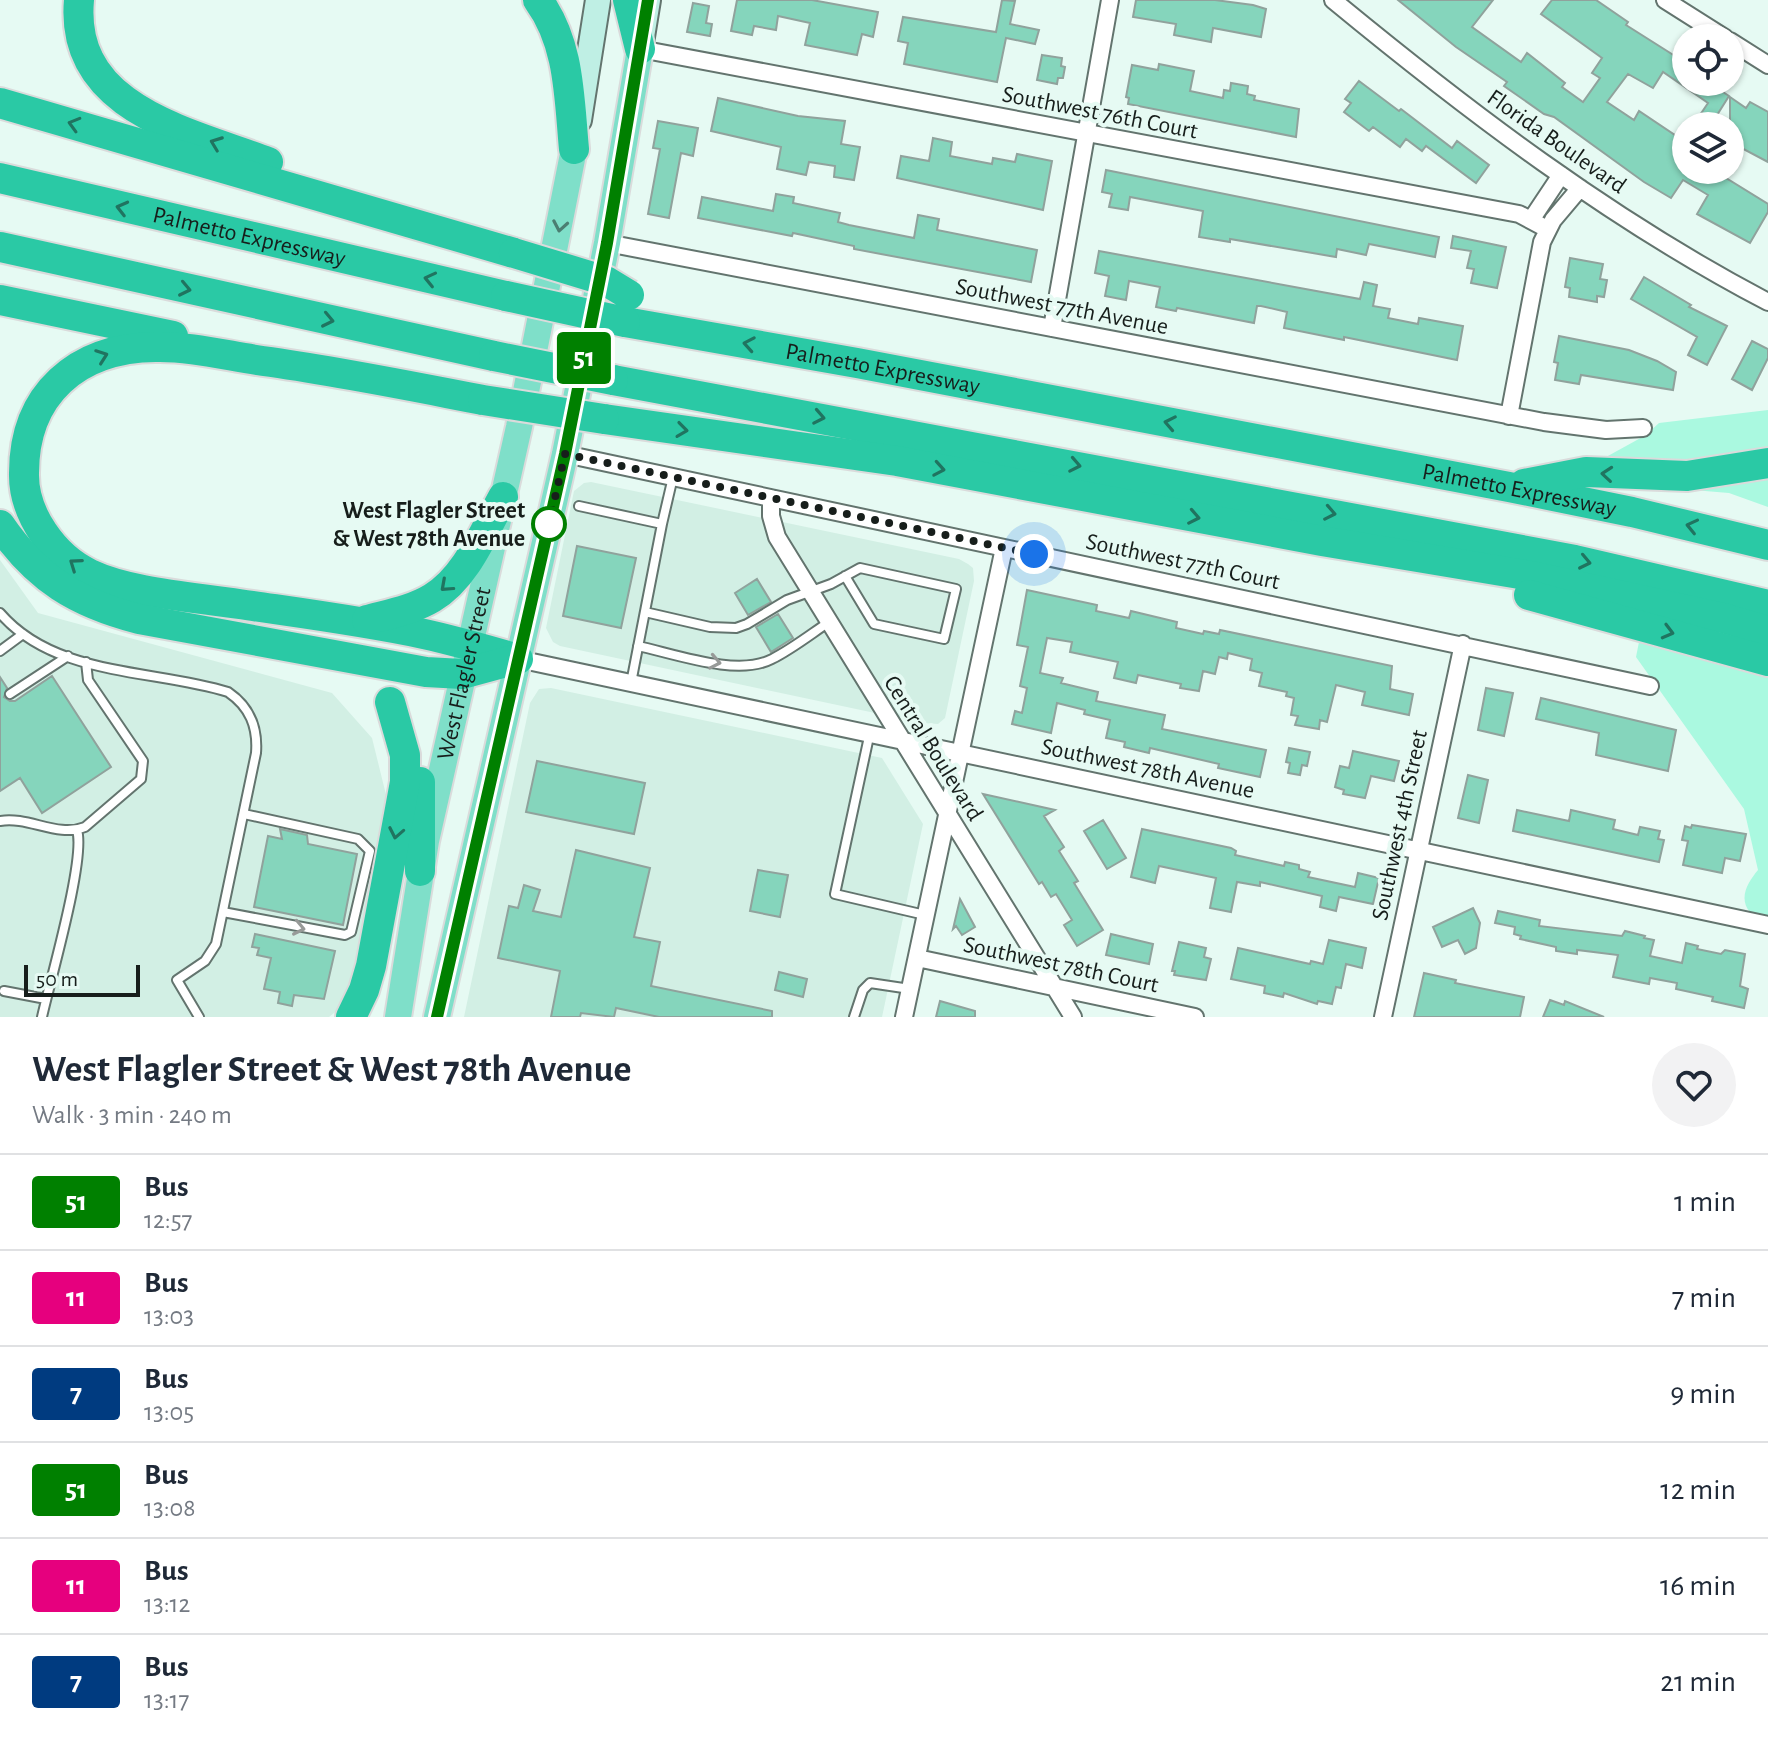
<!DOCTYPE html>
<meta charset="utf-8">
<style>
:root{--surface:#fff;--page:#f2f2f3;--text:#1f2937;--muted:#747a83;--line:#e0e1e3}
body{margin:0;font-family:"Alegreya Sans",sans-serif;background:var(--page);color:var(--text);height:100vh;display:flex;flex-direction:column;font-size:30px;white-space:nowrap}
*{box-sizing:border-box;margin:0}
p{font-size:26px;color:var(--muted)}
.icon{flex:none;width:44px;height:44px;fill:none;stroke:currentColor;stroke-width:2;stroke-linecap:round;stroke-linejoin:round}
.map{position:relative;height:1017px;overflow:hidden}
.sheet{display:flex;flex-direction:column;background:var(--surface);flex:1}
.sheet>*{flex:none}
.badge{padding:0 16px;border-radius:6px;font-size:28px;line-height:52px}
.buttons{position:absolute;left:1672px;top:24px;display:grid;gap:16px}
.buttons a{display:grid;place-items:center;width:72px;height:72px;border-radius:50%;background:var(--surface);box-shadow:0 2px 6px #0004;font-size:40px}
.scale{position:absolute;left:24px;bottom:20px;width:116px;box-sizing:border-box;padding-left:8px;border:4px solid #171e1b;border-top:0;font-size:22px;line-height:28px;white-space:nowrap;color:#171e1b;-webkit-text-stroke:6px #e6faf3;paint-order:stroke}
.you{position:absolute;width:40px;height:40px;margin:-20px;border:6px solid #fff;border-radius:50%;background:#1a73e8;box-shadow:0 0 0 12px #1a73e833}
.map>.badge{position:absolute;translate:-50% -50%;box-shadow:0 0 0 4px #fff}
.round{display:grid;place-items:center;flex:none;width:84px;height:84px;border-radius:42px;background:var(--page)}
.headline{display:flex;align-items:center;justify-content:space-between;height:136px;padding:0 32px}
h1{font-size:38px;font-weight:700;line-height:60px}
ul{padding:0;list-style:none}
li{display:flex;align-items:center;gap:24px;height:96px;padding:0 32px;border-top:2px solid var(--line)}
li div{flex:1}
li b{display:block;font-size:30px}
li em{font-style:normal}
li .badge{min-width:88px;font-weight:700;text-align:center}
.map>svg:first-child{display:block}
</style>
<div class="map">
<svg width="1768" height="1017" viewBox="0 0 1768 1017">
<rect width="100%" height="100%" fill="#e6faf3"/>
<path fill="#d2efe4" d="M591,482L959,559L968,564L973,568L974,581L945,718L938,724L922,723L560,646L553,642L546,628L574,491L584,483Z
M0,560L38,613L332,693L372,738L393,823L359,993L329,1017H0Z
M551,688L882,758L923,824L882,1017H464L530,703L539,689Z"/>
<path fill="#aaf9e0" d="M1768,410V453L1720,463L1597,462L1646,435L1659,423Z
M1768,470V507L1729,493L1693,490Z
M1639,642L1768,678V917L1750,912C1738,898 1748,882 1758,870L1744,809L1636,657Z"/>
<path fill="#85d5bc" stroke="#90a29c" stroke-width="2" d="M737,0H812L878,12L873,37L862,34L857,55L805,45L810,23L778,16L776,30L754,26L752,35L731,31Z
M1002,0L1015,1L1010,24L1039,30L1035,44L1006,38L997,82L904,64L908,43L898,41L903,17L996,32Z
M1136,0H1215L1253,5L1266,9L1261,37L1213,28L1211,42L1174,35L1176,24L1133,17Z
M1398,0H1493L1472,27L1521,62L1527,53L1565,83L1562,87L1583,102L1600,78L1592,73L1602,58L1541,14L1552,0H1596L1628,22L1626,25L1686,63V82H1721L1717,88L1729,96L1712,123L1700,115L1708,103L1663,72L1653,88L1628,74L1607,102L1634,120L1639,111L1678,137L1686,125V170H1713L1768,204V212L1750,243L1697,214L1708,195L1683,180L1671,198L1644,182L1554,117L1544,114L1504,86L1507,82L1456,47Z
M693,3L709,6L706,23L712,24L710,36L687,32Z
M1042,55L1062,58L1061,66L1065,67L1063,78H1058L1057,84L1037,80Z
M1159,64L1194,71L1190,91L1223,98L1224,90L1230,91L1231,83L1248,86L1247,94L1255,96L1254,100L1299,109L1296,137L1128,104L1129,98L1126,97L1132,65L1158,70Z
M1359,81L1399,111L1401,109L1452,148L1457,141L1489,165L1476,183L1426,146L1422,151L1406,139L1400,147L1373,127L1369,131L1344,112L1351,103L1345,99Z
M1730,97L1746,108L1750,102L1768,112V162L1730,142Z
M718,98L798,116L845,121L841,144L860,147L854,180L834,177L835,166L809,162L806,175L777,169L781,147L711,131Z
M658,121L698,128L693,156L681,153L669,218L648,214L660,149L653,148Z
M933,138L952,142L950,156L992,164L993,158L1015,162L1017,154L1052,161L1043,210L897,178L901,156L929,161Z
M1106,170L1439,237L1435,257L1369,244L1366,255L1337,249L1336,257L1230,239V242L1199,237L1203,211L1130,197L1128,210L1109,207L1112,194L1102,192Z
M776,194L794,197L793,203L840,213L838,222L849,225L914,238L918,215L939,219L937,230L1037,250L1031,282L854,249V246L793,233L792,236L698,218L702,197L773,211Z
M1453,236L1506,247L1497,288L1471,283L1474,269L1467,268L1471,251L1451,248Z
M1099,251L1360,299L1364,282L1377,285L1373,306L1390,309L1388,318L1418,324L1419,318L1463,326L1457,360L1344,337V340L1284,328L1287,312L1261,306H1257L1254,323L1177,308L1176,311L1156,307L1160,287L1129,281L1126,300L1105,296L1109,276L1095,273Z
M1570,258L1603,264L1600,279L1607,280L1604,297L1597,296V302L1569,297L1570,288L1565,287Z
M1644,277L1691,305L1689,307L1727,326L1707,365L1688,355L1697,337L1631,299Z
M1559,336L1629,350L1657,361L1676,372L1673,390L1581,375L1579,384L1555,380L1558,363L1554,362Z
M1752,341L1768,349V358L1752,390L1732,379Z
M577,546L636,558L621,628L563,616Z
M757,579L771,602L748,615L735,593Z
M1027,590L1097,605L1096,611L1129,618L1131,611L1177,622L1176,628L1203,634L1204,631L1219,634L1220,630L1392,666L1390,689L1413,694L1409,715L1362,705L1365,692L1336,685L1327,722L1320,720L1319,729L1295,725L1298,716L1291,715L1294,698L1286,696L1287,692L1259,686L1262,673L1250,670L1252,659L1228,653L1227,659L1219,657L1215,674L1203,671L1199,691L1180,688L1181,684L1138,675L1136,683L1114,678L1118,662L1070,652L1072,642L1047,638L1040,673L1063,678L1061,683L1098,692L1096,701L1165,715L1162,729L1266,750L1260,777L1218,768L1219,764L1150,748L1149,753L1124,747L1125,742L1106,738L1110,720L1084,714L1085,710L1057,703L1051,733L1012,724L1015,711L1022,713L1027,688L1020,686L1028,647L1017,645Z
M778,614L793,638L771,652L756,627Z
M52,676L111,767L42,813L20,778L0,791V677L7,688L4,697L10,701H15Z
M1486,688L1513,693L1504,736L1478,730Z
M1541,698L1676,730L1668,771L1596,755L1599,733L1536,719Z
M1289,748L1310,752L1307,766L1302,765L1300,775L1288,773L1290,763L1286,762Z
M1353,751L1399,761L1394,781L1371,776L1365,798L1343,794L1344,790L1335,787L1340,766L1349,768Z
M537,761L645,783L634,834L526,812Z
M1468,775L1488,780L1479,823L1458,818Z
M983,794L1055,810L1044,816L1064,847L1059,851L1078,881L1074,883L1103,930L1077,946L1064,925L1072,920L1056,894L1051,897L1042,882L1039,884Z
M1517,810L1569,821L1571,810L1615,820L1613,829L1638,835L1640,827L1660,831L1658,839L1664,840L1659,862L1513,831Z
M1103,820L1126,858L1107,869L1084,831Z
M1692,825L1746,834L1740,861L1725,858L1722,873L1683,865L1688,841L1682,840L1685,826L1691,828Z
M280,829L307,835L308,844L357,854L343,925L254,907L268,836L282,839Z
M1142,829L1231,848L1236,851L1235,855L1284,866L1285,862L1299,865V869L1310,872L1308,877L1355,887L1358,873L1379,878L1373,904L1339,897L1336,911L1320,907L1322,896L1260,882V886L1237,882L1231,912L1210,908L1216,878L1159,866L1155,883L1131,877Z
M576,850L650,868L634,937L660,942L651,986L772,1011V1017H659L616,1008L614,1017L581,1013L580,1017H551L560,971L498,958L509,906L518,908L524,885L540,890L533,911L561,917Z
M758,870L788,875L780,917L750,911Z
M960,899L975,927L962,935L956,926L953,929Z
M1473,908L1480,923L1476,948L1465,954L1458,940L1442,947L1433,927Z
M1498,911L1540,920L1539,926L1622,936L1625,931L1645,936L1644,938L1654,940L1650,956L1682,963L1686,943L1698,946L1697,949L1721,954L1725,950L1745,954L1740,986L1748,989L1744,1008L1712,1001L1713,997L1676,989L1677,983L1650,978L1649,984L1613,977L1618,955L1577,950V954L1556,951V947L1520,939L1521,936L1514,934L1515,927L1495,923Z
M255,934L335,951L324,999L294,995L292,1006L278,1003L280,992L264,989L271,958L257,955L259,948L252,947Z
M1111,934L1153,944L1149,964L1106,955Z
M1329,940L1366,948L1362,968L1346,964L1341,988L1336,987L1332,1004L1318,1001L1317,1004L1284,993L1283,997L1264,993L1265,986L1231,979L1238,948L1310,964L1311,961L1323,964Z
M1179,942L1206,948L1204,957L1211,959L1206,980L1174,975L1175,971H1172Z
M779,972L807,979L803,997L775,990Z
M1424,973L1456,980L1455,983L1524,997L1520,1017H1414Z
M1550,1000L1564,1005L1565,1001L1604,1017H1543Z
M940,1001L975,1011V1017H936Z"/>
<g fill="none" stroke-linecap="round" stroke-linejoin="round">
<defs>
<path id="service" d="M579,506L662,524L631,683
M662,524L673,477
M645,612L710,627L736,628L747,624L787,600L831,584L860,568L956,589L944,639L874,624L845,576
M0,613C55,677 153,669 228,692C250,707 258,727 256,753L216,944L205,961L177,980L199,1017
M638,646C675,654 738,677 772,659C792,649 811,634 829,622
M0,651L23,634
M10,694L68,656
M870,732L835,894L925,915
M0,821C29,816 57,838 85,827L141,779L143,761L88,680L86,662
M223,912L345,935L351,932L370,851L358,839L244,814
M4,991L46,999
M42,1017C50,981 86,858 77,830
M854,1017L863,990L870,983L910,989"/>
<path id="minor" d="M1333,0C1469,112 1611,220 1768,302
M1665,0L1725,38
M1730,41L1768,65
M640,49L1519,214L1547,229
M1531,220L1561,175
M607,243L1544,422L1606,430L1643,428
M1052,328L1110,0
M1509,416L1542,242L1553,220L1580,188
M565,454L1650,686
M771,498V516L777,537L1073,1017
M518,659L1768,925
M917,958L1195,1017
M904,1017L1004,548
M1383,1017L1463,644"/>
<path id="secondary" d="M641,43L648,0
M579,120L598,0"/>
<g id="primary">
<path id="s1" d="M398,1017L426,841L519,427L574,149"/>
<path d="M437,1017L565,454L607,243L640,49"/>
</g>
<g id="motorway">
<path d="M79,0C69,109 189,132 268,162"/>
<path d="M538,0C570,44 569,97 574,149"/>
<path d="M628,0L640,49"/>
<path d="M0,103L514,253"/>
<path id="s2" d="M0,178L506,296"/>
<path d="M0,247L494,356"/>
<path d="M0,300L173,336"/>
<path id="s3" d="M625,322L857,363L1509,487L1632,512L1768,545"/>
<path d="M613,380L1575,560L1768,605"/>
<path d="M483,400C410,386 337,371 263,361C228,356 190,346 155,347C77,348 24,394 24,473C23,514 54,557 90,574C130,593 195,597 239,604C300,613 363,621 424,634C456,641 487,650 518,659"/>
<path d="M604,419L897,461L1322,541L1531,576L1723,618L1768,631"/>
<path d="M1524,484L1586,472L1687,476L1768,463"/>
<path d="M0,525C37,579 77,603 139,619L426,672L462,674L517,659"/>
<path d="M1529,595L1768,661"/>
<path d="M367,620C389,614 412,610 432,598C467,577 484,531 503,497"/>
<path d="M420,782V871"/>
<path d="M351,1017L364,990L371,966L405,782V755L390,702"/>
</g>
</defs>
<use href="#service" stroke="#63746e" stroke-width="12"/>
<use href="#minor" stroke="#63746e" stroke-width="20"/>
<use href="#secondary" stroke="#63746e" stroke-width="28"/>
<use href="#primary" stroke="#dadbdb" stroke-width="30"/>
<use href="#motorway" stroke="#dadbdb" stroke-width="34"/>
<use href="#service" stroke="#fff" stroke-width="8"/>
<use href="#minor" stroke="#fff" stroke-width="16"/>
<use href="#secondary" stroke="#bfefe4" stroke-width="24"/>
<use href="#primary" stroke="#7fdfc9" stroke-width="26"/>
<use href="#motorway" stroke="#2ac9a5" stroke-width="30"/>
<defs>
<path id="motorway-bridge" d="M514,253L606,281L629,295
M506,296L625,322
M494,356L613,380
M483,400L604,419"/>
</defs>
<use href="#motorway-bridge" stroke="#dadbdb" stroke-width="34" stroke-linecap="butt"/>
<use href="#motorway-bridge" stroke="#2ac9a5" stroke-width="30"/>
</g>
<defs><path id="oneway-chevron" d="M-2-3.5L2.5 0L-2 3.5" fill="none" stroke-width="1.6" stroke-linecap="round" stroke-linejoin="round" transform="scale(2)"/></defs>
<g stroke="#207460">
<use href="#oneway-chevron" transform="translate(74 124) rotate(-164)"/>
<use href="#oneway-chevron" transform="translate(216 143) rotate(-159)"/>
<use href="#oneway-chevron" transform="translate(122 208) rotate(-166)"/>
<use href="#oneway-chevron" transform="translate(430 279) rotate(-167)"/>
<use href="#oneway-chevron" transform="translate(185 289) rotate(12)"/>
<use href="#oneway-chevron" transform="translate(328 320) rotate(12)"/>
<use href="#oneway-chevron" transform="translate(749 344) rotate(-170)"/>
<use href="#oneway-chevron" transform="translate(102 356) rotate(-20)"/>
<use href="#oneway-chevron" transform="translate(819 417) rotate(11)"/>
<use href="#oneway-chevron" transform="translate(1170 423) rotate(-169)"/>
<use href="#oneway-chevron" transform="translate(682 430) rotate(8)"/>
<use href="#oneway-chevron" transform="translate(1075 465) rotate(11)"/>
<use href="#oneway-chevron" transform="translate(939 469) rotate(10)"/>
<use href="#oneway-chevron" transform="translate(1607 474) rotate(-175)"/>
<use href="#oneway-chevron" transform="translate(1330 513) rotate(11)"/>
<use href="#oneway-chevron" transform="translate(1194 517) rotate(11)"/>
<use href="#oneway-chevron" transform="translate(1692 526) rotate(-167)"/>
<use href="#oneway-chevron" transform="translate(1585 562) rotate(12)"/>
<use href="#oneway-chevron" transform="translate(75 564) rotate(-145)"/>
<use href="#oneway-chevron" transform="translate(446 586) rotate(138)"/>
<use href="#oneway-chevron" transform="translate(1668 632) rotate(15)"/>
<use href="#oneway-chevron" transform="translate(396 833) rotate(101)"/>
</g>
<use stroke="#4b7e72" href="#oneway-chevron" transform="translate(560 226) rotate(100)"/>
<g stroke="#979a98">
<use href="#oneway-chevron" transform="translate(715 662) rotate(11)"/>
<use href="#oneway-chevron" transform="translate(299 928) rotate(12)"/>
</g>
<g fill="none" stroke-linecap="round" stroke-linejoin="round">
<defs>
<path id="line" d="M437,1017L565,454L607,243L648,0"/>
</defs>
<use href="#line" stroke="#fff" stroke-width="18"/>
<use href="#line" stroke="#008000" stroke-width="12"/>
<path stroke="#171e1b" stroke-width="8" stroke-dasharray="0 14.4" d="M549,524L565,454L1034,554"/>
</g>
<circle fill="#fff" stroke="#008000" stroke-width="4" cx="549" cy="524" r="16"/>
<g text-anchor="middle" stroke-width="8" stroke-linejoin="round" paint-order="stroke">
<g font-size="24" fill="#171e1b" stroke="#e6faf3">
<text transform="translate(1100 112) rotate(11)" y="8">Southwest 76th Court</text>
<text transform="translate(1557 141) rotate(35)" y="8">Florida Boulevard</text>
<text dy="8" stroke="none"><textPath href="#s2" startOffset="256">Palmetto Expressway</textPath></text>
<text transform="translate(1062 306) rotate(11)" y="8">Southwest 77th Avenue</text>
<text dy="8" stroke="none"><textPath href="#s3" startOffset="262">Palmetto Expressway</textPath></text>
<text dy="8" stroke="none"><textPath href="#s3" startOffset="910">Palmetto Expressway</textPath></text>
<text transform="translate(1183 561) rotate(12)" y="8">Southwest 77th Court</text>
<text dy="8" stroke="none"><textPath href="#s1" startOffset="350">West Flagler Street</textPath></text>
<text transform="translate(934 748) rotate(58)" y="8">Central Boulevard</text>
<text transform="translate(1148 768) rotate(12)" y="8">Southwest 78th Avenue</text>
<text transform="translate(1399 825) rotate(-78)" y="8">Southwest 4th Street</text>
<text transform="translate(1061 964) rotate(12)" y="8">Southwest 78th Court</text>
</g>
<g font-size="24" font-weight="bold" fill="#171e1b" stroke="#e6faf3" text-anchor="end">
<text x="525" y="518">West Flagler Street<tspan x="525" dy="28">&amp; West 78th Avenue</tspan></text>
</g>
</g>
</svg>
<div class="buttons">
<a><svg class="icon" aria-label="locate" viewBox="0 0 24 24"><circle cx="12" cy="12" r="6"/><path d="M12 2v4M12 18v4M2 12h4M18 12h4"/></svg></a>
<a><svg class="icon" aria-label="layers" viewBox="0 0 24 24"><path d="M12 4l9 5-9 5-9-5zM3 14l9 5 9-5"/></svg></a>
</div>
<div class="scale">50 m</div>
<div class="you" style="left:1034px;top:554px"></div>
<b class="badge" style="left:584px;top:358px;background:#008000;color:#fff">51</b>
</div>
<section class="sheet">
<div class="headline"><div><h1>West Flagler Street &amp; West 78th Avenue</h1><p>Walk · 3 min · 240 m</p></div><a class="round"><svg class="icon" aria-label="heart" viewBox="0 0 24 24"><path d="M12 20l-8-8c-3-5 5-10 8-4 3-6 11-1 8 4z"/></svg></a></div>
<ul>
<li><span class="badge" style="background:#008000;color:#fff">51</span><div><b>Bus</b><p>12:57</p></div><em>1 min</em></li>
<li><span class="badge" style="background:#e6007e;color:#fff">11</span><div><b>Bus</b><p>13:03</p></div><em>7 min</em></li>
<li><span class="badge" style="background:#003b80;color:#fff">7</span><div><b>Bus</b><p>13:05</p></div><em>9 min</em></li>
<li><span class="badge" style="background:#008000;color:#fff">51</span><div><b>Bus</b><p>13:08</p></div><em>12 min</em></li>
<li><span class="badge" style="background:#e6007e;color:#fff">11</span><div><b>Bus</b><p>13:12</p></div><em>16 min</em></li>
<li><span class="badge" style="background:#003b80;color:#fff">7</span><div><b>Bus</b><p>13:17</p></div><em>21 min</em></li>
</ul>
</section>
